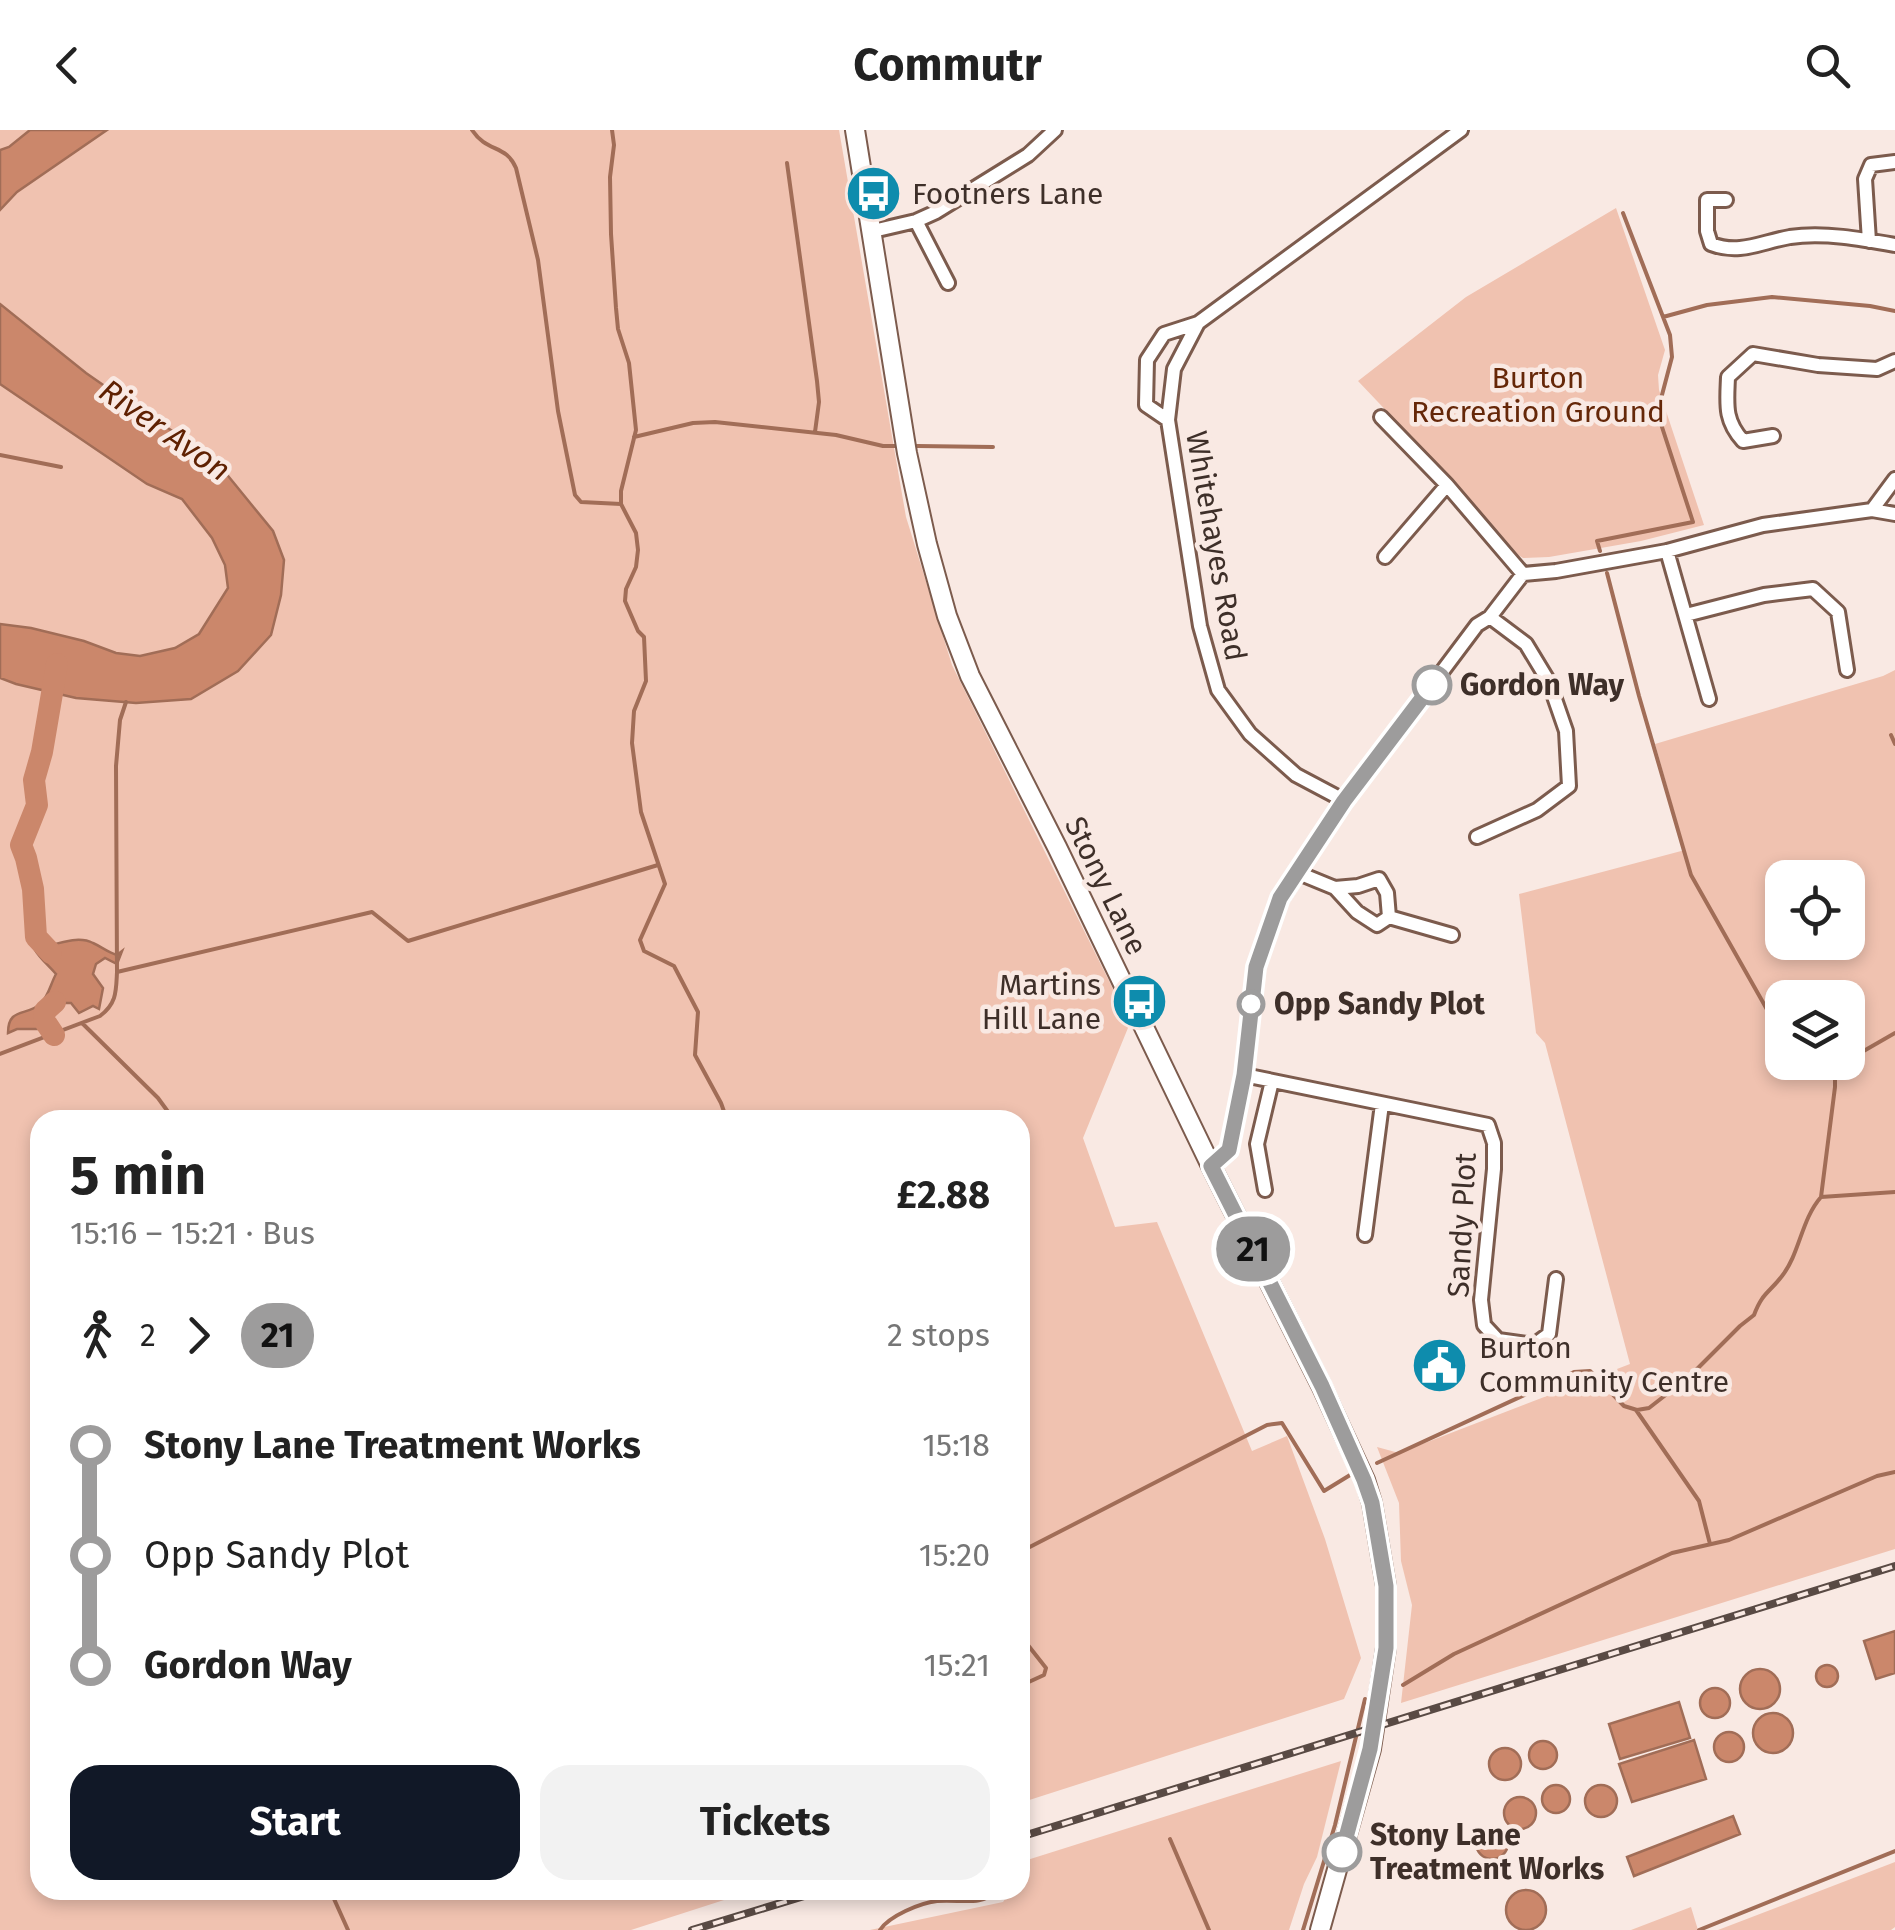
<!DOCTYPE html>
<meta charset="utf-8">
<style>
:root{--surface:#fff;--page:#f2f2f2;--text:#222;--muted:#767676;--accent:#111827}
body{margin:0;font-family:"Fira Sans",sans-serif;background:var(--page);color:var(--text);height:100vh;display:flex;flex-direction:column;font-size:38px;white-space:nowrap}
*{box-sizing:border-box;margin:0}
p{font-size:32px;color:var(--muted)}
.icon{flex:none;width:55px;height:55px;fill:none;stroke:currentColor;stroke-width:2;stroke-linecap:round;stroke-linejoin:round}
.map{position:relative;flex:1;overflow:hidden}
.details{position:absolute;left:30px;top:980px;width:1000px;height:790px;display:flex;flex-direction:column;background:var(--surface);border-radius:30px;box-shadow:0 5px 15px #0003}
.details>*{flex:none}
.badge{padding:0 20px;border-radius:32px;font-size:35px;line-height:65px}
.controls{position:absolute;left:1765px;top:730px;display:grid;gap:20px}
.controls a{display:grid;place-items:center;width:100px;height:100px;border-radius:20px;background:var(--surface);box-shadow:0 5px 15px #0003;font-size:50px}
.map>.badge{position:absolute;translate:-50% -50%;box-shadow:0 0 0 5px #fff}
.legs{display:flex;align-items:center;gap:15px;height:110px;padding:0 40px;font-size:32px}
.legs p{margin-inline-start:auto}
.summary{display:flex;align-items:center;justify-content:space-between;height:170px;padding:0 40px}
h1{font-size:55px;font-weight:700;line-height:75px}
.action{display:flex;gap:20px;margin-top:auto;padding:20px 40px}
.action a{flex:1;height:115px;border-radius:30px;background:var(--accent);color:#fff;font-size:40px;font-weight:700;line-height:115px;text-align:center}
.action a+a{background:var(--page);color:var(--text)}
ul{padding:0 40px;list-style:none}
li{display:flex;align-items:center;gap:35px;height:110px;font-size:38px}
li i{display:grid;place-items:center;width:15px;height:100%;margin:0 12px;background:currentColor}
li i::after{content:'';width:25px;height:25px;margin:-12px;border:8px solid;border-radius:50%;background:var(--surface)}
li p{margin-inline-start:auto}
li:first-child i{background:linear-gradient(#0000 50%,currentColor 0)}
li:last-child i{background:linear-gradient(currentColor 50%,#0000 0)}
header{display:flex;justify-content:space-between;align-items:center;height:130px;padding:0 40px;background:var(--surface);font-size:45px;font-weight:700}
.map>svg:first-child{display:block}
</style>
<header><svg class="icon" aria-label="back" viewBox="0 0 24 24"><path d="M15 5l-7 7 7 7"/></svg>Commutr<svg class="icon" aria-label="search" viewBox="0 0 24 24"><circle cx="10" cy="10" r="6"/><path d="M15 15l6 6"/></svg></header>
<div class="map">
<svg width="1895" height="1800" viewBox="0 0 1895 1800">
<rect width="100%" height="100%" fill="#f9e9e3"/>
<path fill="#f0c2b0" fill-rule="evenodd" d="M0,0H839L906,387L952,535L1130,893L1083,1008L1115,1097L1157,1092L1252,1321L1287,1306L1325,1409L1361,1528L1344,1569L1020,1673V990H40V1760H755L631,1800H0Z
M1616,78L1665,220L1658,245L1659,260L1704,395L1641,411L1549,427L1523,428L1515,423L1452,350L1358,251L1466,167Z
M1895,540V1419L1401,1573L1412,1475L1401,1431L1399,1373L1377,1317L1399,1323L1630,1234L1545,913L1536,903L1519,764L1685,720L1655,614L1883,546ZM1782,748H1848V812H1782ZM1782,868H1848V932H1782Z
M1341,1631L1317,1727L1304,1754L1289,1800H870L1003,1772L1011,1760H1020V1740L1024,1731Z
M1895,1732V1797L1891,1800H1718Z
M1691,1777L1698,1800H1631Z"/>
<path fill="#cb876b" stroke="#a16d57" stroke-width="2.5" d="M30,0H107L17,62L0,80V20L9,17Z
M0,174L86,243L142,282L211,325L273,401L284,430L281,465L271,505L238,541L191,569L136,573L76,568L16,554L0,548V494L31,498L84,511L116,523L140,526L175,518L199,504L228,458L225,435L212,408L182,369L147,354L0,254Z
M31,796L38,798L48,816C62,812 80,806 93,813C102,817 107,822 117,825L122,821L117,834L105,828L96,834L93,844L103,858L99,879L93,876L79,883L71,873H62L51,880L50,895L44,899H17L8,903C8,876 28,887 41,873C48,867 51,853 56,844C41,827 28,820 31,796Z
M1895,1501V1543L1876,1549L1864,1511Z
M1816 1546a11 11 0 1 1 22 0a11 11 0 1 1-22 0Z
M1740 1559a20 20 0 1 1 40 0a20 20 0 1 1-40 0Z
M1700 1573a15 15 0 1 1 30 0a15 15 0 1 1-30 0Z
M1679,1572L1690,1608L1620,1629L1609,1594Z
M1753 1603a20 20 0 1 1 40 0a20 20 0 1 1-40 0Z
M1714 1617a15 15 0 1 1 30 0a15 15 0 1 1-30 0Z
M1694,1610L1706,1649L1632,1672L1619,1634Z
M1529 1625a14 14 0 1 1 28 0a14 14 0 1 1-28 0Z
M1489 1634a16 16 0 1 1 32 0a16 16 0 1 1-32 0Z
M1585 1671a16 16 0 1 1 32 0a16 16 0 1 1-32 0Z
M1542 1669a14 14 0 1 1 28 0a14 14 0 1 1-28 0Z
M1504 1683a16 16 0 1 1 32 0a16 16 0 1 1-32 0Z
M1733,1686L1740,1704L1634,1746L1627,1727Z
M1476 1713a16 16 0 1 1 32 0a16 16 0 1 1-32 0Z
M1506 1780a20 20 0 1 1 40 0a20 20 0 1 1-40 0Z"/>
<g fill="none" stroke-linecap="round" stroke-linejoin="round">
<path stroke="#a16d57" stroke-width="4" d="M472,0C487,23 506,14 516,38L538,130L558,281L575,365L581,372L621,374
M612,0L614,15L610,47L611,104L616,178L618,199L629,233L636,300L621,361V374L636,403L638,420L636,437L626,459L625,471L638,501L644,507L646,551L634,581L632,613L641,682L665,754L640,810L644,821L674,836L698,882L695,925L721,973L727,990
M787,33L817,251L819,272L815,302
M1663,187L1707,175L1772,167L1870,176L1895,181
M634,307L693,293L715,292L836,305L883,316H895
M917,316L993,317
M0,325L61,337
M1600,421L1597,411L1693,392L1661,294L1658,280L1672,227L1670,205L1623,83
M1607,443L1639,566L1691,745L1769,883L1779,899H1782
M1891,605L1895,614
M117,842L372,782L408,811L658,735
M83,894L158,968L174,990
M0,924L100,886C117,873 116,861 117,842L116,636L120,590L126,572
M1848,930L1895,903
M1821,1067L1895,1062
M1636,1280L1699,1371L1710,1414
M1377,1333L1574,1242L1590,1241L1624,1276L1637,1280L1649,1278L1690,1246L1740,1196L1754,1185C1762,1163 1769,1163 1782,1146C1800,1123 1801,1090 1821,1067L1835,957V932
M1020,1422L1267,1295L1282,1293L1324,1361L1355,1342
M1020,1505L1046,1538L1044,1545L1020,1556
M1403,1555L1454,1524L1672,1423L1729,1410L1877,1346L1895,1342
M1170,1709L1209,1800
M330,1760L348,1800
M880,1800C889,1786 920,1773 937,1771C963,1769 979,1777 1000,1760
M1303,1800L1335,1695L1365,1569
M1699,1800L1895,1721"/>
<path stroke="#cb876b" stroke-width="22" d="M51,823L36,807L33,759L26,728L21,715L37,675L34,650L42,622L57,534
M54,905L44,890L45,881L55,872"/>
<defs>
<path id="minor" d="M1726,70H1707V101L1711,114C1740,125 1761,112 1790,107C1824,102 1862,109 1895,115
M916,91L948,153
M873,101L916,91L936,82L1028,25L1055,0
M1869,111L1865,49L1871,35L1895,32
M1381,287L1447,355L1523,444
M1168,290L1146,275L1147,230L1164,204L1198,193
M1773,306L1743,311C1724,290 1727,274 1728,247L1753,224L1818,235L1877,239L1895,231
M1872,380L1895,349
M1667,421L1709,569
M1385,427L1447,355
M1686,485L1764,465L1813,459L1838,482L1847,540
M1345,671L1296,645L1250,604L1218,560L1200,496L1168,290L1174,239L1198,193L1461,0
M1477,707L1537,680L1569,656L1566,601L1549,552L1526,514L1490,487
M1296,742L1335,758L1357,782L1377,795L1389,787L1387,763L1379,749L1358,756L1335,758
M1389,787L1452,805
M1244,945L1488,995L1494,1013V1039L1481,1170L1484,1195L1498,1210L1534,1215L1549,1204L1556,1149
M1211,1036L1229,1020L1244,945L1256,837L1281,769L1345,671L1477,495L1490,487L1523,444L1556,441L1667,421L1763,395L1872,380L1895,384
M1265,1060L1257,1014L1272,951
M1365,1105L1382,974"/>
<path id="secondary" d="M855,0L907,323L927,414L947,486L970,546L1057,717L1211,1036L1321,1255L1365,1350L1372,1373L1386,1456V1518L1371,1619L1320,1800"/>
</defs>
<use href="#minor" stroke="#7c5b4d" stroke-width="18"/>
<use href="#secondary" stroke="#7c5b4d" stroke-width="22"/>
<use href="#minor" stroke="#fff" stroke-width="12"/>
<use href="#secondary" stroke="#fff" stroke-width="18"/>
<defs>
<path id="rail" d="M1020,1707L1895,1436
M692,1800L824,1760"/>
</defs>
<use href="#rail" stroke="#594a44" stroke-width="8"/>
<use href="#rail" stroke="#f9e9e3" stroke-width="4" stroke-dasharray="11" stroke-linecap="butt"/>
</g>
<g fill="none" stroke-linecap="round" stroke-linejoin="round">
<defs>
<path id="line-1" d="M1342,1722L1370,1619L1386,1518V1456L1372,1373L1364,1350L1322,1256L1211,1036L1229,1020L1244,945L1256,837L1280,768L1344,671L1432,555"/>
</defs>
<use href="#line-1" stroke="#fff" stroke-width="22"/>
<use href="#line-1" stroke="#9d9c9c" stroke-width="15"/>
</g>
<defs>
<symbol id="bus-disc" viewBox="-11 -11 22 22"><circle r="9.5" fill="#0e8cad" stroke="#f9e9e3"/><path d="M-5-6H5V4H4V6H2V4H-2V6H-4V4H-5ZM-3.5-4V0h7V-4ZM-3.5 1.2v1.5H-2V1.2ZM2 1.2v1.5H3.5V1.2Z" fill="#fff"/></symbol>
<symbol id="civic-disc" viewBox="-11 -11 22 22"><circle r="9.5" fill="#0e8cad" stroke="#f9e9e3"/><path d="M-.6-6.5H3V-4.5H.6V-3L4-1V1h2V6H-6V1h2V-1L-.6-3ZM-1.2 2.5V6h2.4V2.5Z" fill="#fff"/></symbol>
</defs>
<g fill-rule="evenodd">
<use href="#bus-disc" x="842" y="32" width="63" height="63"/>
<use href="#bus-disc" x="1108" y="840" width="63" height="63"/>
<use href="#civic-disc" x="1408" y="1204" width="63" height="63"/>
</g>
<g fill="#fff" stroke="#9d9c9c" stroke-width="5">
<circle cx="1432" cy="555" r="18"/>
<circle cx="1251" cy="874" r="12"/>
<circle cx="1342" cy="1722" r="18"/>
</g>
<g text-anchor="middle" stroke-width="9" stroke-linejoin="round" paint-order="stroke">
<g font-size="30" fill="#3e2f29" stroke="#f9e9e3" text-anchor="start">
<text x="912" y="74">Footners Lane</text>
<text x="1101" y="865" text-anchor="end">Martins<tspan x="1101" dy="34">Hill Lane</tspan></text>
<text x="1479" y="1228">Burton<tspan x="1479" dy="34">Community Centre</tspan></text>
</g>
<g font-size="30" fill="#652708" stroke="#f9e9e3">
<text x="1538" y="258">Burton<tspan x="1538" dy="34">Recreation Ground</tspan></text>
</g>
<g font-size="30" fill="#3e2f29" stroke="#f9e9e3">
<text transform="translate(1216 416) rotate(80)" y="10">Whitehayes Road</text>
<text transform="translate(1106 756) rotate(64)" y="10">Stony Lane</text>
<text transform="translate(1462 1095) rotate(-87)" y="10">Sandy Plot</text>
</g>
<g font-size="30" font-weight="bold" fill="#3e2f29" stroke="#f9e9e3" text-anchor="start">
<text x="1460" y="565">Gordon Way</text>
<text x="1274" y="884">Opp Sandy Plot</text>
<text x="1370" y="1715">Stony Lane<tspan x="1370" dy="34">Treatment Works</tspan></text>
</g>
<g font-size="32" font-style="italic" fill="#5f2102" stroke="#f9e9e3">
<text transform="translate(165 300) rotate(35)" y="11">River Avon</text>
</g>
</g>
</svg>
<div class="controls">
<a><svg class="icon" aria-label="locate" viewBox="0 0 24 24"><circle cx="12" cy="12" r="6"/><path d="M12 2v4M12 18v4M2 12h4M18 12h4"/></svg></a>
<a><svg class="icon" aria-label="layers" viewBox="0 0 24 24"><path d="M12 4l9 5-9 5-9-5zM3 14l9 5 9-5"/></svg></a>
</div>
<b class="badge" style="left:1253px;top:1119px;background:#9d9c9c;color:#111">21</b>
<section class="details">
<div class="summary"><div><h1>5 min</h1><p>15:16 – 15:21 · Bus</p></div><b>£2.88</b></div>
<div class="legs"><svg class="icon" aria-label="walk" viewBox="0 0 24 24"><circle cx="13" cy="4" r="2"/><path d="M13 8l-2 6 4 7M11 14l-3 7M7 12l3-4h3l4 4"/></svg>2<svg class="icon" aria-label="forward" viewBox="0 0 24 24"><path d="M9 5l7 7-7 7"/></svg><b class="badge" style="background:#9d9c9c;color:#111">21</b><p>2 stops</p></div>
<ul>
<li><i style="color:#9d9c9c"></i><b>Stony Lane Treatment Works</b><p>15:18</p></li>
<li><i style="color:#9d9c9c"></i><span>Opp Sandy Plot</span><p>15:20</p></li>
<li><i style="color:#9d9c9c"></i><b>Gordon Way</b><p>15:21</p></li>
</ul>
<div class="action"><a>Start</a><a>Tickets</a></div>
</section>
</div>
